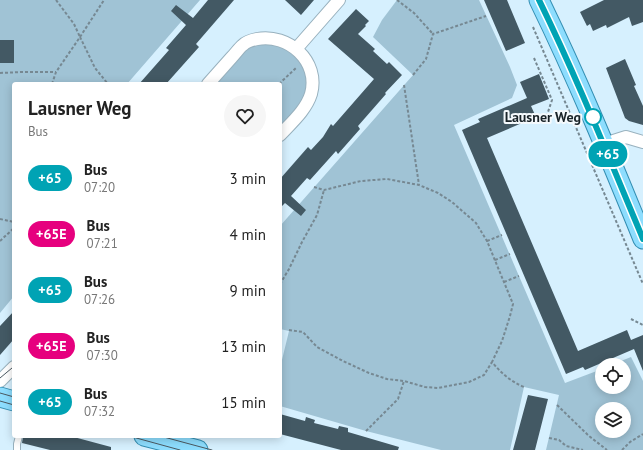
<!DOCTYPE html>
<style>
:root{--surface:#fff;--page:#f6f6f6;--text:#222;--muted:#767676}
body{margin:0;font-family:"PT Sans",sans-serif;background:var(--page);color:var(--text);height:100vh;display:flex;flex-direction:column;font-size:15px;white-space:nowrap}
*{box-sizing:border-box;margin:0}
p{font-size:13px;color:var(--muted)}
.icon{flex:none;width:22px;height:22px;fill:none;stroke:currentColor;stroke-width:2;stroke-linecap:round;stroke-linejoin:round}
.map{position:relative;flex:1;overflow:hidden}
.details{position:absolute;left:12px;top:82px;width:270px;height:356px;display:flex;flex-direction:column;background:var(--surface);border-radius:4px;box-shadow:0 2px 10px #0003}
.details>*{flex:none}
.badge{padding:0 8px;border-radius:13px;font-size:14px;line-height:26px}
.buttons{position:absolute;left:595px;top:358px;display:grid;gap:8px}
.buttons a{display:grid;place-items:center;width:36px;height:36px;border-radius:50%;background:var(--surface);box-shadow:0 2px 10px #0003;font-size:20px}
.map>.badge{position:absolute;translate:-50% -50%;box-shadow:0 0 0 2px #fff}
.round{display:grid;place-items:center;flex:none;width:42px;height:42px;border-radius:21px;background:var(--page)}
.summary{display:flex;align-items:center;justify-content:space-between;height:68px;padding:0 16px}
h1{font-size:19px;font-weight:700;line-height:30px}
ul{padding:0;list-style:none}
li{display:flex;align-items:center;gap:12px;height:56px;padding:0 16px}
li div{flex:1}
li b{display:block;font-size:15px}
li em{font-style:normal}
li .badge{min-width:44px;font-weight:700;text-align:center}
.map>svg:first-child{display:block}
</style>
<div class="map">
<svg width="643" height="450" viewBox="0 0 643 450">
<rect width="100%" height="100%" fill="#d6f0fe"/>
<path fill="#a0c3d5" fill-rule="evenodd" d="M0,0H200L127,84H14V296L0,313Z
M397,0H479L510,67L517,85L512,98L454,125L565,383L602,369V387H624V365H611L631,357L643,381V450H546L559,395L524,387L510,450H441L366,431L280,406V368L289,331L280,329V226L413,75L373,37L382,20ZM602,409H624V431H602Z
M263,38L305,59L311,92L280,135V84H208L243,45Z"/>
<path fill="#435964" d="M208,0H234L196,44L199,47L166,84H139L169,50L166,48L186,25L171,11L176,5L193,18Z
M285,0H314L301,15Z
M484,0H507L525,43L506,51Z
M604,0H643V22L632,26L629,17L607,28L606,25L593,31L590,24L587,26L580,12Z
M356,9L369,21L365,25L366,26L358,34L375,49L373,51L387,64L389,62L402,75L385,93L386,94L358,126L360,129L338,154L336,151L310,180L307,178L291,196L306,210L301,216L285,203L280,208V179L308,147L311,150L323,137L331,124L333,126L374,79L328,39Z
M0,40H14V63H0Z
M625,59L636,85L634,86L643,106V125L629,121L625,118L606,68Z
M539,74L549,99L531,106L536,117L487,138L578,351L627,330L631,340L643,335V371L634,349L585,370L583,367L566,374L462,130L480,122L478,119L527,98L520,82Z
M14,311V339L0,355V326Z
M528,395L548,399L535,450H513Z
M280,414L305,421L306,417L315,420L314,423L338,429L339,426L348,428V432L399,447L398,450H341L280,434Z
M23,436H70L111,447V450H50L22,443Z"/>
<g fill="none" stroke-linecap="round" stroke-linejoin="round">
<defs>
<path id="lane" d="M17,450V444L19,436"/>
<path id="street" d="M296,49L339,0
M208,84C216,75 224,66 232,57C236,53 239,48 243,45C246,42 252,40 257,39C288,33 320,61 311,94C306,110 292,122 280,135
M604,144L626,137L643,142
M0,381L14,367"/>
<path id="primary" d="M539,0C577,78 610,158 643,239
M0,397L14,401
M144,436L198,450"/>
</defs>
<use href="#lane" stroke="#98b1be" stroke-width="8"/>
<use href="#street" stroke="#98b1be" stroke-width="14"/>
<use href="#primary" stroke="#338eb2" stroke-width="21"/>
<path stroke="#768892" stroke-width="2" stroke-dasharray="3 2" stroke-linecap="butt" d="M56,0L74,24L80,37
M397,0L414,13L433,34
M533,27L643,284
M80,37L104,0
M534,58L552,100L546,118
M0,73L22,72H56
M413,75L426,59L433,34L486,16
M52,84L56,72L80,37L95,68L108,84
M279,84L297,67
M404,85L419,185
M314,187L324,190L361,181L387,179L419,185L438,193L452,202L476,223L487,241L513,304L510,316L502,341L492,362
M0,219L14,222
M0,241L14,228
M487,241L502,235
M495,260L510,254
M504,282L519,276
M280,284L289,269L302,242L317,215L324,190
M631,319L643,325
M289,330L303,332L317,347L343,361L369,373L387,379L404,381L425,387L438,388L469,382L484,375L492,362C501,373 510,381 524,387
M557,405L589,436L607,450
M366,431L398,399L404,381
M549,438L559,440L566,446L583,450
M622,450L630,442L643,434"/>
<use href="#lane" stroke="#fff" stroke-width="6"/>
<use href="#street" stroke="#fff" stroke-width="12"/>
<use href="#primary" stroke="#8dddfe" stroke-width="19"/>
<path stroke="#4b5961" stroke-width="1" d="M0,378L12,368
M0,393L14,397
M0,401L14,405
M129,436L180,450
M160,436L212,450"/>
</g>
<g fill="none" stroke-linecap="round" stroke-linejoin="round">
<defs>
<path id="line" d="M539,0C577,78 609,158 643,239"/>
</defs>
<use href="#line" stroke="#fff" stroke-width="9"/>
<use href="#line" stroke="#00a3b4" stroke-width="6"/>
</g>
<circle fill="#fff" stroke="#00a3b4" stroke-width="2" cx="593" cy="117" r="8"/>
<g text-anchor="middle" stroke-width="4" stroke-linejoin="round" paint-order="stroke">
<g font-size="14" font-weight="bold" fill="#192328" stroke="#f5fafd" text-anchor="end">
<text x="581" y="122">Lausner Weg</text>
</g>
</g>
</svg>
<div class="buttons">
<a><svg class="icon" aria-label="locate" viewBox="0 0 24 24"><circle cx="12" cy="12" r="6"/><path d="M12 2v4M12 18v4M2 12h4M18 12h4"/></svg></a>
<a><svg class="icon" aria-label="layers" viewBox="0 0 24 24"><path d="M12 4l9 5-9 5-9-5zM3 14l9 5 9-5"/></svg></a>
</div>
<b class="badge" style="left:608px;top:154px;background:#00a3b4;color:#fff">+65</b>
<section class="details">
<div class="summary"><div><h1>Lausner Weg</h1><p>Bus</p></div><a class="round"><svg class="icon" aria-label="heart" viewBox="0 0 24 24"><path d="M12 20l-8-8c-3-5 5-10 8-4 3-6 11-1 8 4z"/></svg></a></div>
<ul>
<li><span class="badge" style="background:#00a3b4;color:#fff">+65</span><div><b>Bus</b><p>07:20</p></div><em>3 min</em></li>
<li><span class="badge" style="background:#e6007e;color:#fff">+65E</span><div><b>Bus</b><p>07:21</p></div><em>4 min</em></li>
<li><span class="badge" style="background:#00a3b4;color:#fff">+65</span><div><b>Bus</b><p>07:26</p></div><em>9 min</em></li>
<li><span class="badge" style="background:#e6007e;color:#fff">+65E</span><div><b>Bus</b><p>07:30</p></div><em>13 min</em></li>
<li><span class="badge" style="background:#00a3b4;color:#fff">+65</span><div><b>Bus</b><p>07:32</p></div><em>15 min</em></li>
</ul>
</section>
</div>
